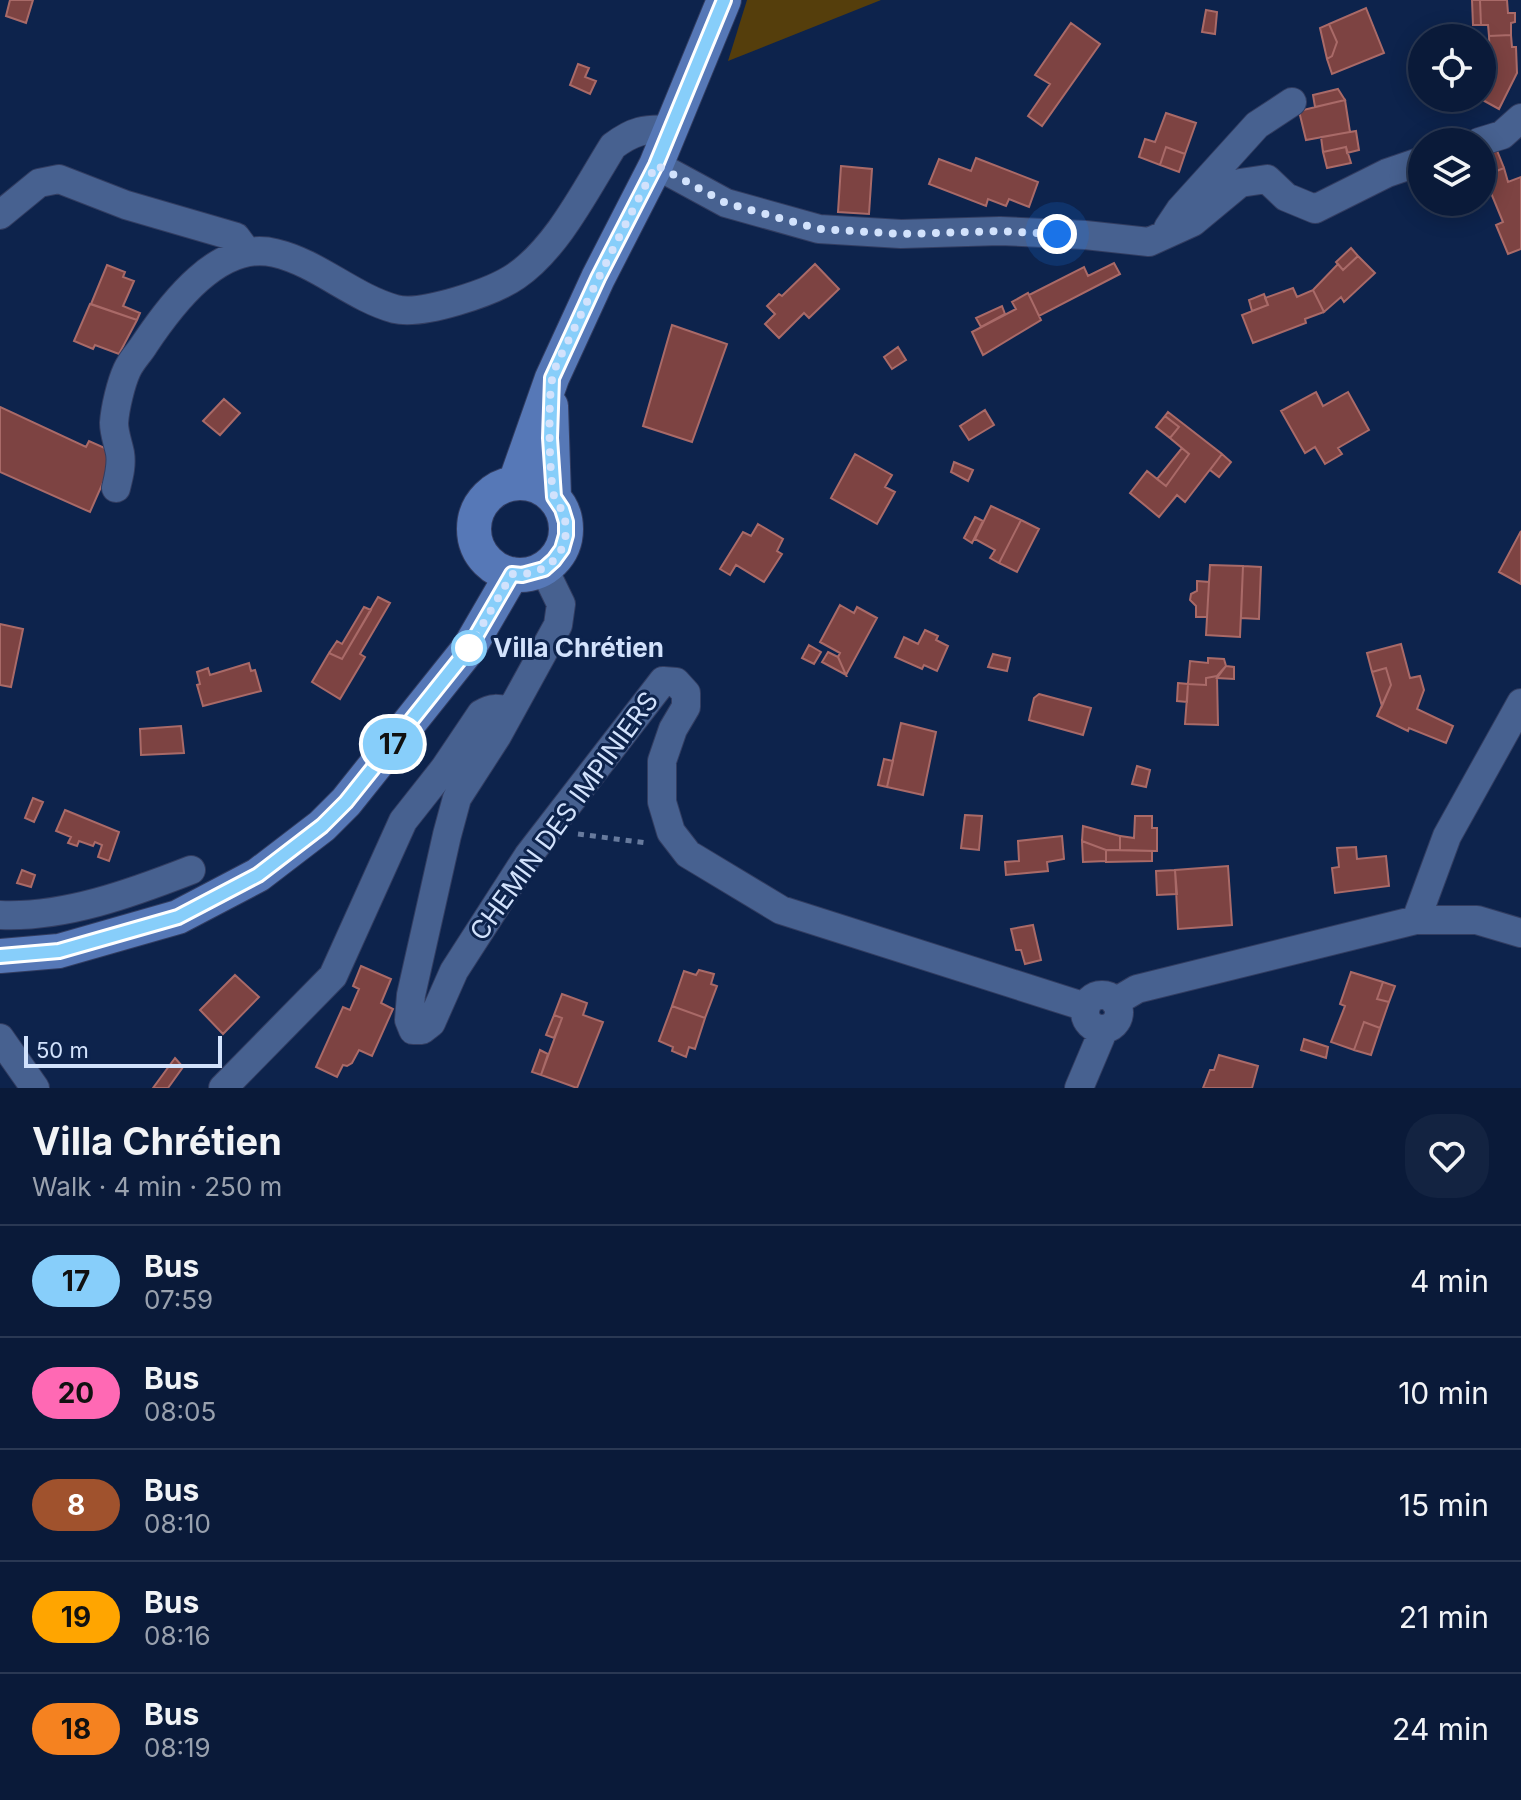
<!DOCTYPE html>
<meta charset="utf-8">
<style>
:root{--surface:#0a1a39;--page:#132341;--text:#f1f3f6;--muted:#99a1ae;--line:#2a3853}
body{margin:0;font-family:Inter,sans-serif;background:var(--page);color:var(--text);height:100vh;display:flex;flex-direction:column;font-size:30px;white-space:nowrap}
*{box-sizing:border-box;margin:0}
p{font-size:26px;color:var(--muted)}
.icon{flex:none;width:44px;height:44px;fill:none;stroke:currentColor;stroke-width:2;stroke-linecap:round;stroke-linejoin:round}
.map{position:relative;height:1088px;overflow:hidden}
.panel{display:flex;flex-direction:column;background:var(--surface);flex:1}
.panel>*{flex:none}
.badge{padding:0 16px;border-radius:26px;font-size:28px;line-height:52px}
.controls{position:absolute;left:1408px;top:24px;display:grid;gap:16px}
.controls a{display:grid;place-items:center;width:88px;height:88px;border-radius:50%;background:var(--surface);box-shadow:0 4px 20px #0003,0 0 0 2px var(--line);font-size:40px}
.scale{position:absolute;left:24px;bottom:20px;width:198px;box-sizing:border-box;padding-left:8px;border:4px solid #d2e2fc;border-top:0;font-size:22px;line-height:28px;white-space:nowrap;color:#d2e2fc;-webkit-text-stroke:6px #0d234c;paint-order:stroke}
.you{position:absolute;width:40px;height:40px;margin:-20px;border:6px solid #fff;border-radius:50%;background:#1a73e8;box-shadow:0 0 0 12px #1a73e833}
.map>.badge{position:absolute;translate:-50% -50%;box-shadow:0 0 0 4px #fff}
.round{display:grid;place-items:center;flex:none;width:84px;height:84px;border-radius:32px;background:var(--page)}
.head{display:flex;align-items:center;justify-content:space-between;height:136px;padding:0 32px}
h1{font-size:38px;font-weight:700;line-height:60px}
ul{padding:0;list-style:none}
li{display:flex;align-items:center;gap:24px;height:112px;padding:0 32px;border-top:2px solid var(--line)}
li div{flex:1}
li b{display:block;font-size:30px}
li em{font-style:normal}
li .badge{min-width:88px;font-weight:700;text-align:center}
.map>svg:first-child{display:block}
</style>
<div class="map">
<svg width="1521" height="1088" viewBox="0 0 1521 1088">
<rect width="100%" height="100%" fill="#0d234c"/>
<path fill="#553e0c" d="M747,0H881L728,61Z"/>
<path fill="#7d4342" stroke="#a96a68" stroke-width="2" d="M10,0H33L26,23L6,16Z
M1472,0H1480L1481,25H1473Z
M1480,0H1507L1508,13H1515V22L1511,23V35L1489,36L1488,25H1481Z
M1366,8L1384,53L1332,74L1327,59L1332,56L1337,42L1329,24Z
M1206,10L1217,12L1215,34L1202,32Z
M1071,23L1100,44L1042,126L1028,116L1050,84L1035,75Z
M1329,24L1337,42L1332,56L1327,59L1320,28Z
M1511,35L1512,47H1516L1517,73L1499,109L1479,98H1482V92L1489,78L1486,76L1485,62H1490L1489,36Z
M578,64L589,68L585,77L596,81L590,94L570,85Z
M1338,89L1345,100L1315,107L1313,95Z
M1345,100L1350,132L1306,140L1299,111Z
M1166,113L1196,123L1185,154L1166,147L1160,165L1139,157L1145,139L1155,142Z
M1356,131L1359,150L1347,153L1346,147L1323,152L1321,137Z
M1166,147L1185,154L1179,172L1160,165Z
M1346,147L1351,163L1327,168L1323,152Z
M1496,148L1504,168L1482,177V154Z
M976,158L1038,182L1029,207L1009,199L1006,206L988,199L986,206L929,184L939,159L971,171Z
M841,166L872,169L869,214L838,212Z
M1504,168L1508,182L1521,177V249L1508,254L1496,225L1503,222L1484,176Z
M1351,248L1358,256L1343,270L1336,262Z
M1358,256L1375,273L1344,302L1341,297L1324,312L1313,290L1338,264L1343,270Z
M1114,263L1120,274L1039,316L1029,295L1084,267L1088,276Z
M815,264L839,289L809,318L804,313L779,338L765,324L775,314L767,306L779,294L782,296Z
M107,265L125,272L123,277L134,281L123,306L140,313L137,320L91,304Z
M1293,288L1297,297L1313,290L1324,312L1305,319L1306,323L1253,343L1242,315L1268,305L1265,298Z
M1028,293L1041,320L983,355L972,332L1016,309L1012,302Z
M1264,294L1268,305L1252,311L1249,300Z
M90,304L137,320L119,354L95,345L93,349L74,341Z
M1002,306L1005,314L981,327L976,318Z
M672,325L727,344L692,442L643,426Z
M898,347L906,360L892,369L884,357Z
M1316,392L1323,406L1348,392L1369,430L1338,448L1342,454L1325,464L1315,447L1305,453L1281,411Z
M224,399L240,413L220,435L203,421Z
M0,407L86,447L89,441L116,453L90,512L0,472Z
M985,410L994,425L969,440L960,426Z
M1168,412L1222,454L1185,502L1177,495L1159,517L1130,493L1147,471L1166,486L1189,454L1170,438L1179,427L1165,416Z
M1165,416L1179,427L1170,438L1156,427Z
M1182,448L1189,454L1166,486L1157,479Z
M855,454L892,475L885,487L895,492L877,524L831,498Z
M1222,454L1231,462L1219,477L1210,470Z
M954,462L973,470L968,481L951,472Z
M991,506L1021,520L999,563L990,558L995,550L975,539Z
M975,517L983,521L972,543L964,538Z
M1021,520L1039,529L1017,572L999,563Z
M758,524L783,539L777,551L782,554L764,582L736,565L730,575L720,569L743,532L751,536Z
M1521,531V584L1499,572Z
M1210,565L1243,566L1240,637L1206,635Z
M1243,566L1261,567L1259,619L1241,618Z
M1197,581L1209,582L1207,617H1196V606L1190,600L1191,594L1197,591Z
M378,597L390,603L360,654L365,657L340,699L312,682L329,653L342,659Z
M840,605L854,613L857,607L877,618L846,675L838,657L840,653L820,642Z
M364,607L371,610L342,659L329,653L337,641L342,644Z
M0,624L23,629L11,687L0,685Z
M925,630L938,636L936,640L948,646L937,671L924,665L922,669L895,657L904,637L918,644Z
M1401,644L1410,678L1420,676L1424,690L1417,709L1453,726L1446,743L1409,728L1408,731L1377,716L1391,685L1386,668L1372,672L1367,653Z
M809,645L821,652L814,664L802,658Z
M828,652L838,657L846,675L822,662Z
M993,654L1010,658L1007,671L988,667Z
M1208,658L1224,659L1226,666L1217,676L1206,678V685L1188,684L1190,661L1208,663Z
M249,663L251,671L255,670L261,691L203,706L197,685L200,684L197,672L208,668L210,675Z
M1226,666L1234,667V679L1217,678Z
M1386,668L1391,685L1382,706L1372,672Z
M1217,676L1218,725L1185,724L1188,684L1206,685V678Z
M1178,683L1188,684L1187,702L1177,701Z
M1039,694L1091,708L1083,735L1029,720L1034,698Z
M901,723L936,732L923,795L887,787Z
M181,726L184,753L141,755L140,729Z
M884,759L893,761L887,787L878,785Z
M1137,766L1150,770L1146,787L1132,784Z
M33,798L43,802L34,822L25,818Z
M65,810L119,832L109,861L98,857L102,845L95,842L93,846L79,841L77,846L68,843L71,837L56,831Z
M965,815L982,816L979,850L961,848Z
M1135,816H1152V828H1157V851L1120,850V836L1134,838Z
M1083,826L1120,836V850H1106L1082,841Z
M1062,836L1064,859L1047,862L1048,871L1006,875L1005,862L1019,861L1018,841Z
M1082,841L1106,850V861L1083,862Z
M1356,847L1357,859L1386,856L1389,886L1335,893L1332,868L1339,867L1337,848Z
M1106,850L1152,851V861L1106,862Z
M1228,866L1232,925L1178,929L1175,870Z
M22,870L35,875L31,887L17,883Z
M1175,870L1177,894L1157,895L1156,871Z
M1033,925L1041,960L1025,964L1021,950H1016L1011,929Z
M361,966L391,979L381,1003L393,1009L372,1056L359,1050L352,1063L347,1066L343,1065L337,1077L316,1067L343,1007L350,1010L359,989L353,986Z
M699,970L714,974L711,984L717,986L705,1018L672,1006L684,971L696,975Z
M1351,972L1383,982L1377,999L1389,1002L1380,1028L1364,1022L1354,1050L1331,1042L1345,1006L1340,1004Z
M235,975L259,997L223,1034L200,1010Z
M1383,982L1395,986L1389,1002L1377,999Z
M562,994L587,1003L583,1015L603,1022L577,1088L541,1075L562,1018L554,1015Z
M672,1006L705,1018L695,1049L689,1047L686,1057L672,1051L673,1047L659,1041Z
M554,1015L562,1018L554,1038L546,1035Z
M1364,1022L1380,1028L1371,1055L1354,1050Z
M1304,1039L1328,1047L1326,1058L1301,1050Z
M540,1050L548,1054L541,1075L532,1072Z
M1219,1055L1258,1066L1252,1088H1203L1210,1070H1214Z
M175,1058L183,1067L168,1088H153Z"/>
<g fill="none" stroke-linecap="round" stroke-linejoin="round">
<defs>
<path id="minor" d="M1479,142L1502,135L1521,118
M656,165L726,203L819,229L901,234L1000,231L1085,235L1149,242L1193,222L1240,183L1267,179L1286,197L1315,209L1387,173L1422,161
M0,215L39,183L59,179L126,205L236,237L247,252
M1168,228L1180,210L1257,125L1292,102
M116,488C119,476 122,465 120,453C118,443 114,433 114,423C115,408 121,383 127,370C131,361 139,353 144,345C170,306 219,239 275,253C318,263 352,297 395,309C422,316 493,292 516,276C558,247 586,189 613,146C633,131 645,128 671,130
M544,569L561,604L558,625L497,736L457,798L447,835L411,995L409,1020L413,1030H422L431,1023L454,971L528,856L663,681L676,682L686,693V707L673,729L662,761V802L671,832L688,854L781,910L1086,1007
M0,915C64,918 132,893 191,870
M1416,920L1447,836L1521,703
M1085 1012a17 17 0 1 1 34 0a17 17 0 1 1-34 0Z
M1115,1002L1137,989L1416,920H1477L1521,933
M0,1038L35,1088
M223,1088L333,976L403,821L444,769L481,714C492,707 498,708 510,712
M1079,1088L1104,1029"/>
<path id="major" d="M551,406L554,497
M515,483L552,378L598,278L656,165L724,0
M474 529a46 46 0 1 1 92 0a46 46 0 1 1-92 0Z
M0,956L59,951L178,917L258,875L322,826L346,802L469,648L512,574"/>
</defs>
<use href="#minor" stroke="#323d61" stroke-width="30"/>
<use href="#major" stroke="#323d61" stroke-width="36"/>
<path stroke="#677a9d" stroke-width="5" stroke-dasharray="6 6" stroke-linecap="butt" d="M578,834L647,843"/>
<use href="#minor" stroke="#476190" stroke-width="28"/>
<use href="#major" stroke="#5678b7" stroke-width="34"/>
</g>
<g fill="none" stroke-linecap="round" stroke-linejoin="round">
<defs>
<path id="line" d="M0,956L59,951L178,917L258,875L322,826L346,802L469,648L512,574L522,575L544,569L554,560L562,549L566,535V522L562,509L554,497L550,438L552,378L598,278L656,165L724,0"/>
</defs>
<use href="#line" stroke="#fff" stroke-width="18"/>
<use href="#line" stroke="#87cefa" stroke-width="12"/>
<path stroke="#d2e2fc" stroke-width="8" stroke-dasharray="0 14.4" d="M469,648L512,574C532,576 553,568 562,548C568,535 567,519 560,507C559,504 555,499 554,496C549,478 548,399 552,380C555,363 567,345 574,329C600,274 628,219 656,165L726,203L819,229L901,234L1000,231L1057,234"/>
</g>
<circle fill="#fff" stroke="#87cefa" stroke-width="4" cx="469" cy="648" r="16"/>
<g text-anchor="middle" stroke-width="6" stroke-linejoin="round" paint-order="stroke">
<g font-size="26" font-weight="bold" fill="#d2e2fc" stroke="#0d234c" text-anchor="start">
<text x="493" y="657">Villa Chrétien</text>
</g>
<g font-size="26" fill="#d2e2fc" stroke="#0d234c">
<text transform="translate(564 816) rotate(-54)" y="9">CHEMIN DES IMPINIERS</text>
</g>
</g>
</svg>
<div class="controls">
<a><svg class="icon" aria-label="locate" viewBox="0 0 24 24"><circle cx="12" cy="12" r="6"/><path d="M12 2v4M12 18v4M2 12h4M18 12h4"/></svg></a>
<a><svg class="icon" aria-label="layers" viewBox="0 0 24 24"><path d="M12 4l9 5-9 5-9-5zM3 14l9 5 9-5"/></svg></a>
</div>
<div class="scale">50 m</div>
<div class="you" style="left:1057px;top:234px"></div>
<b class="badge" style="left:393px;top:744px;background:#87cefa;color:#111">17</b>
</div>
<section class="panel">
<div class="head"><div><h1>Villa Chrétien</h1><p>Walk · 4 min · 250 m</p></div><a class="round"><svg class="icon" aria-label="heart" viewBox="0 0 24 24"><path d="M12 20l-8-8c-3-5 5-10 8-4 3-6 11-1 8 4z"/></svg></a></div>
<ul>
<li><span class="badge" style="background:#87cefa;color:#111">17</span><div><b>Bus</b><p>07:59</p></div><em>4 min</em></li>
<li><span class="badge" style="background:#ff69b4;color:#111">20</span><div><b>Bus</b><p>08:05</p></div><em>10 min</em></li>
<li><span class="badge" style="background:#a0522d;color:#fff">8</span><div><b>Bus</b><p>08:10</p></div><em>15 min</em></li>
<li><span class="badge" style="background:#ffa500;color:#111">19</span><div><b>Bus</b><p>08:16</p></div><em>21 min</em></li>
<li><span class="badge" style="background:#f58220;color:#111">18</span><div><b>Bus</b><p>08:19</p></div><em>24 min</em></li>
</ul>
</section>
